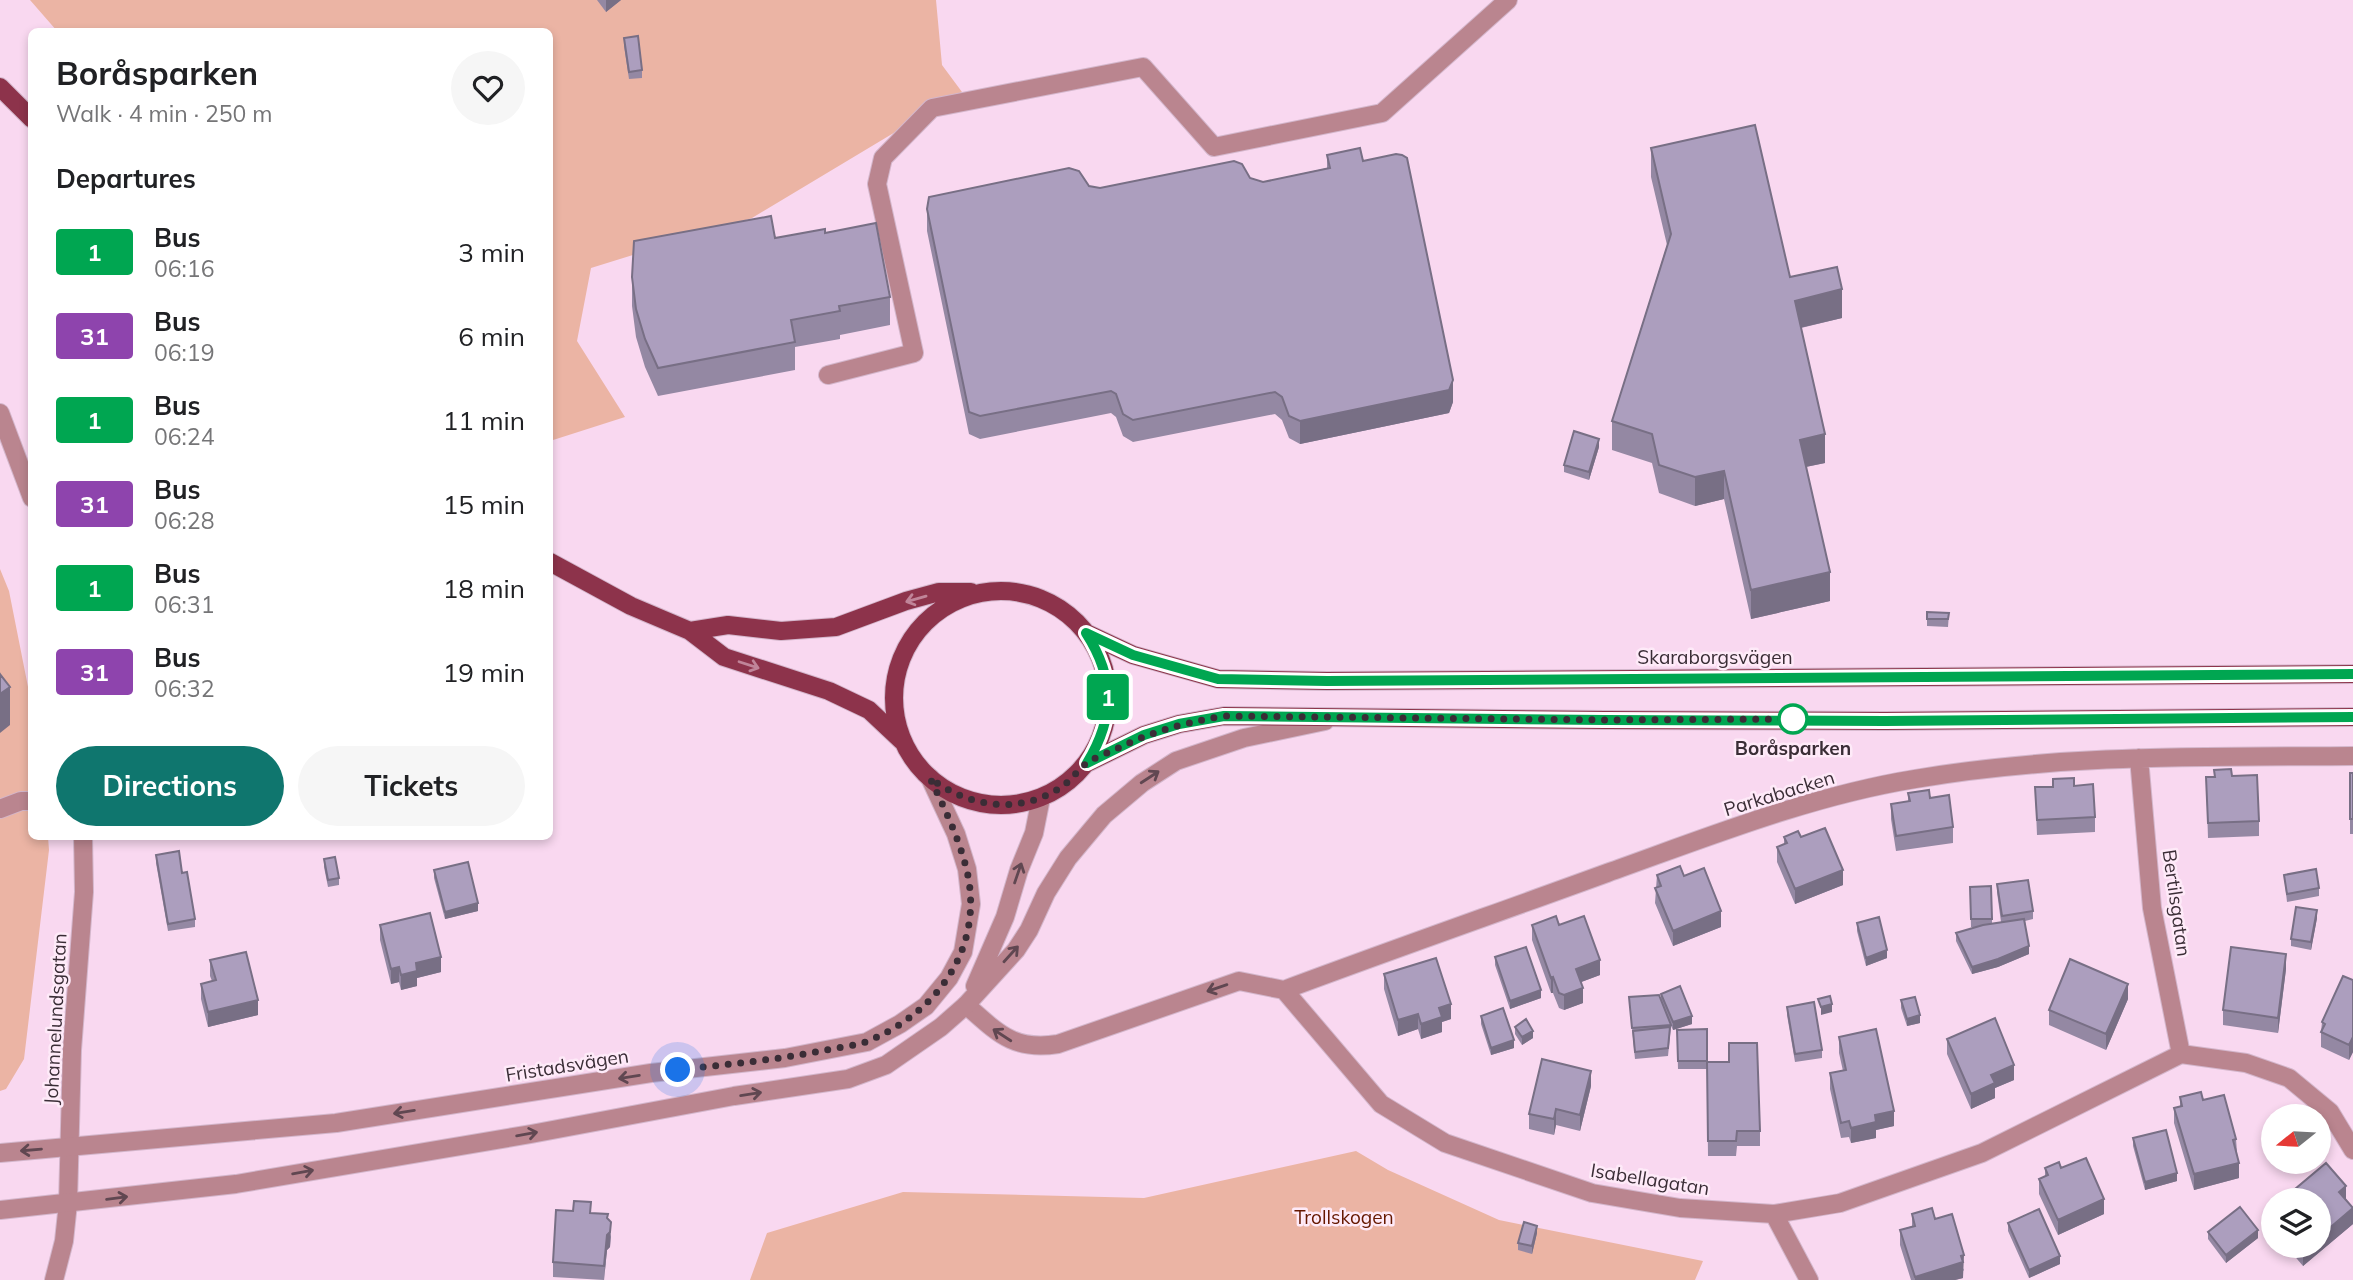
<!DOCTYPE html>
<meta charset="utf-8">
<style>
:root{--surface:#fff;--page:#f6f6f6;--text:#202124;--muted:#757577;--accent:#0f766e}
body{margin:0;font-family:Mulish,sans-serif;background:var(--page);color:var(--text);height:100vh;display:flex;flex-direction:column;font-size:26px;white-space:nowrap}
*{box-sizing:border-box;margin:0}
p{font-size:23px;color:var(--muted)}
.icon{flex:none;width:38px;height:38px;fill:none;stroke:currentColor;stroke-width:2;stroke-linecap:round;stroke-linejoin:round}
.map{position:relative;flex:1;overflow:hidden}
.sheet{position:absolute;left:28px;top:28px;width:525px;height:812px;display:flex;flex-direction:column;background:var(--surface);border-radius:10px;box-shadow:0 4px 10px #0003}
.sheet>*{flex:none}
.badge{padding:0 14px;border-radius:5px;font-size:24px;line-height:46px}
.needle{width:46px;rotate:252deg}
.controls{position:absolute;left:2261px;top:1104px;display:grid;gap:14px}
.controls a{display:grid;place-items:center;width:70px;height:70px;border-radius:50%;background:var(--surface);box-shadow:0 4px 10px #0003;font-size:35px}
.you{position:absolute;width:35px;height:35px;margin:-18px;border:5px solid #fff;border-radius:50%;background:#1a73e8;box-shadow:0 0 0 10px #1a73e833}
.map>.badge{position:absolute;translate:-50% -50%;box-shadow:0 0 0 4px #fff}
h2{padding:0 28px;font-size:26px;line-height:63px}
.round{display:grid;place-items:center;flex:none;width:74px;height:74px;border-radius:37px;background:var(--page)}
.head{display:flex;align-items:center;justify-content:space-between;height:119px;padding:0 28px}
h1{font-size:33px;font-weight:700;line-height:52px}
.button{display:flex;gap:14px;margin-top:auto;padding:14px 28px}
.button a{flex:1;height:80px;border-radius:42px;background:var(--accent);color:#fff;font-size:28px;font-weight:700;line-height:80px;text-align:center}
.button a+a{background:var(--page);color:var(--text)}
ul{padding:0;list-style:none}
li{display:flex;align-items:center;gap:21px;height:84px;padding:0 28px}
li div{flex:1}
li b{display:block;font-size:26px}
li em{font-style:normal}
li .badge{min-width:77px;font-weight:700;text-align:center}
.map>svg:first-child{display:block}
</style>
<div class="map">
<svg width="2353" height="1280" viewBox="0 0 2353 1280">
<rect width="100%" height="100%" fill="#f9d8f0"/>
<path fill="#ebb4a4" d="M30,0H936L942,65L962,92L752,218L591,268L577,341L625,417L550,441V32L57,31Z
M0,569L9,591L31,702L32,836L48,837L49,850L24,1059L6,1089L0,1091Z
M1356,1151L1388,1170L1499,1220L1703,1261L1695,1280H750L767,1233L903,1192L1144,1198Z"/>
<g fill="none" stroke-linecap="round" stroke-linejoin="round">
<defs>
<path id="service" d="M828,375L914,353L877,184L883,158L932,108L1143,67L1214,147L1382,113L1508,0
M0,809L21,801H32"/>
<path id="minor" d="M0,413L32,498
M2139,758L2152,908L2181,1054
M1284,990C1391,950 1500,912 1607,873C1708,837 1810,796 1915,779C2060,754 2207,757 2353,756
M966,1005C998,1033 1013,1051 1058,1044L1239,981L1284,990L1381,1104L1445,1143L1592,1193L1680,1208L1774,1214L1840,1203L1982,1153L2181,1054L2246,1063L2289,1078L2330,1112L2353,1150
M1774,1214L1809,1280
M54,1280L64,1241L68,1203L72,1050L84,892L83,836"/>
<path id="tertiary" d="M975,986L1005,917L1019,870L1034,833L1041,798
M0,1153L336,1123L651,1073L785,1058L867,1042L900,1024L926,1006L949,978L963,952L971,904L967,869L956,834L930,778
M0,1210L236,1184L531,1134L734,1096L848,1079L886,1065L941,1027L966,1005L1016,950L1029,930L1046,893L1068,858L1104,815L1142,783L1176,761L1244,738L1325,721"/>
<path id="primary" d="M0,87L32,119
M550,562L631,606L690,631L724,657L829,691L869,710L902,741
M894 698a107 107 0 1 1 214 0a107 107 0 1 1-214 0Z
M690,631L728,625L781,631L836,627L906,601L939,592H971
M1086,633L1133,655L1218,679L1327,681L2353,674
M1087,763L1144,735L1179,724L1224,716L1605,720L1885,721L2353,717"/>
</defs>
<use href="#service" stroke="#d3b6cb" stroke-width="20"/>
<use href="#minor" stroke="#d3b6cb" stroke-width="20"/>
<use href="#tertiary" stroke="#d3b6cb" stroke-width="20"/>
<use href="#primary" stroke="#d3b6cb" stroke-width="20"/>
<use href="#service" stroke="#ba858f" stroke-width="18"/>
<use href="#minor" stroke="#ba858f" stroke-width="18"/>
<use href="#tertiary" stroke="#ba858f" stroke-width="18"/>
<use href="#primary" stroke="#8d334b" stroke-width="18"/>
</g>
<path fill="#9488a3" d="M597,0H621L606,12Z
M624,38L642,70V78L629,79L624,46Z
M1651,148L1790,277L1842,318L1801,328L1825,463L1806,467L1830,601L1751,619L1724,499L1695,506L1659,493L1652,463L1612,450V421L1667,245L1651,177Z
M1327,155L1363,161L1453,402L1449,413L1300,444L1289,438L1282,420L1275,414L1133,442L1123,436L1116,417L1111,413L980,439L969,434L927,231V209L1089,186L1100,188L1250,178L1263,182L1327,168Z
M825,233L890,297V325L840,335V339L795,347V370L658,396L645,367L636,337L632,306V277Z
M1599,447L1589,480L1564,472V465Z
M1927,612L1949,613L1948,627L1927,626Z
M2350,773H2353V834H2350Z
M2206,777L2259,821V836L2208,838Z
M2074,786L2095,817V832L2037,835L2035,787Z
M1908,793L1930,798L1953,827V843L1896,851L1891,819V804L1908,801Z
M1784,837L1843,885L1795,904L1777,862V847L1784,844Z
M156,855L182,873L195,919V927L168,931L156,863Z
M324,859L339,878V885L328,887L324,867Z
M434,870L478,911L445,919L434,878Z
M1657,875L1684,876L1721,927L1673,946L1655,903Z
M2284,875L2319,888V896L2287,902Z
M1997,884L2033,911V919L2025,921L2029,954L1998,967L1972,974L1956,941V933L1976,927H1971L1970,887L1992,919V924L2001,922L1997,892Z
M2317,918L2311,950L2291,946V939Z
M1857,923L1887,958L1866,966L1857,931Z
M380,925L441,972L417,978V986L401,990L399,982L391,984L380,940Z
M1532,925H1559L1600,975L1581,982L1583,1003L1564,1010L1559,1008L1553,993H1551L1532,940Z
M1495,957L1541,998L1510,1009L1495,965Z
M210,960L258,1015L208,1027L201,999V984L212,981L210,976Z
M2286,969L2278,1033L2223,1025V1010Z
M1384,974L1451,1019L1442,1022V1032L1421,1039L1418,1029L1398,1036L1384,989Z
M2353,980V1052L2349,1060L2321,1047V1032L2322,1022Z
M1661,994L1692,1024L1673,1030L1671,1026L1668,1056L1635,1059L1629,997L1661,1001Z
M2128,999L2106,1050L2049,1025V1010Z
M1901,1000L1920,1023L1907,1026L1901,1008Z
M1787,1007L1822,1050V1058L1795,1062L1787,1015Z
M1481,1016L1514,1048L1491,1055L1481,1024Z
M1515,1027L1533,1038L1522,1045L1515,1034Z
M1677,1030L1707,1062L1760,1131V1146H1737L1736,1156H1708L1707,1069H1678Z
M1839,1037L1894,1126L1876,1130V1138L1851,1143L1849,1137L1841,1138L1830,1089V1073L1843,1071L1839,1053Z
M1947,1039L2014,1080L1995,1088V1098L1971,1109L1947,1054Z
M1591,1086L1580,1131L1556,1125L1554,1135L1529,1129V1114Z
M2180,1097L2203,1100L2236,1139L2239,1178L2194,1190L2174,1123V1108L2180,1106Z
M2133,1138L2177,1181L2145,1190L2133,1146Z
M2045,1168H2061L2104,1214L2058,1235L2039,1194V1179L2045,1176Z
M2346,1200L2353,1224L2303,1266L2286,1246H2319Z
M2273,1208V1231L2270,1227V1211Z
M591,1213L608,1219L611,1237L610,1247L607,1250L604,1280L553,1277V1262Z
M1912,1214L1935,1219L1964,1270L1963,1271V1278L1955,1280H1911L1900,1245V1230L1912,1226Z
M2008,1223L2060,1264L2029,1278L2008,1231Z
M2208,1232L2258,1238L2226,1263L2208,1239Z
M1537,1233L1532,1254L1518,1250V1243Z"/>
<path fill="#786f85" d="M606,0H621L606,12Z
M1842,289V318L1795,329V301Z
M1453,380V402L1449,413L1300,444V421Z
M1825,434V463L1800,468V440Z
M1599,439V447L1589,480V472Z
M1724,471V499L1695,506V477Z
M1830,572V601L1751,619V590Z
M10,687V725L0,733V694Z
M1843,870V885L1795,904V889Z
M478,903V911L445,919V912Z
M2317,910V918L2311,950V942Z
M1721,911V927L1673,946V931Z
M2029,946V954L1998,967L1972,974V967Z
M1887,950V958L1866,966V958Z
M2286,954V969L2278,1033V1018Z
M441,957V972L417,978V986L401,990V975L416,963Z
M1600,960V975L1576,984V969Z
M399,967V982L391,984V969Z
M1553,977V993H1551V978Z
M2128,984V999L2106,1050V1034Z
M1583,988V1003L1564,1010V995Z
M1541,990V998L1510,1009V1001Z
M258,1000V1015L208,1027V1012Z
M1451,1004V1019L1442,1022V1032L1421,1039V1024L1439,1008Z
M1832,1004V1012L1821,1015V1007Z
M1418,1014V1029L1398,1036V1020Z
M1920,1015V1023L1907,1026V1019Z
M1692,1016V1024L1673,1030V1022Z
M1533,1031V1038L1522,1045V1037Z
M2353,1037V1052L2349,1060V1045Z
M1514,1040V1048L1491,1055V1048Z
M2014,1065V1080L1995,1088V1098L1971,1109V1094L1991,1075Z
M1591,1071V1086L1580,1131V1115Z
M1556,1109V1125L1554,1135V1119Z
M1894,1111V1126L1876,1130V1138L1851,1143V1128L1875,1115Z
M2239,1163V1178L2194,1190V1174Z
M2177,1173V1181L2145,1190V1182Z
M2346,1186V1202L2339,1192Z
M2104,1199V1214L2058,1235V1220Z
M2353,1208V1224L2303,1266V1251L2309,1246H2319V1237Z
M611,1222L610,1247L607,1250L604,1280L607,1235Z
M1537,1226V1233L1532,1254V1246Z
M2258,1230V1238L2226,1263V1255Z
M1964,1255L1963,1278L1955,1280H1915V1277Z
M2060,1256V1264L2029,1278V1270Z"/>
<path fill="#ac9ebe" stroke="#786f85" stroke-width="2" d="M638,36L642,70L629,72L624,38Z
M1755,125L1790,277L1837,267L1842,289L1795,301L1825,434L1800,440L1830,572L1751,590L1724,471L1695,477L1659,465L1652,434L1612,421L1671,234L1651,148Z
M1360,148L1363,161L1396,154L1402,155L1407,158L1453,380L1449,390L1300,421L1289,416L1282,397L1275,392L1133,420L1123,414L1116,394L1111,391L980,416L969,412L927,209L929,197L1069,168L1079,171L1089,186L1100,188L1234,161L1242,164L1250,178L1263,182L1330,168L1327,155Z
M771,216L775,238L825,229V233L876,223L890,297L839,306L840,311L791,320L795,342L658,368L645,339L636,309L632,277L634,241Z
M1574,431L1599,439L1589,472L1564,465Z
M1927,612L1949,613L1948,619H1927Z
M0,674L10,687L0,694Z
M2231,769L2232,776L2257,775L2259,821L2208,823L2206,777H2215L2214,770Z
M2350,773H2353V819H2350Z
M2074,778V786L2093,784L2095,817L2037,820L2035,787H2053V779Z
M1929,790L1930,798L1949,795L1953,827L1896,836L1891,804L1910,801L1908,793Z
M1825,828L1843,870L1795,889L1777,847L1787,843L1784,837L1798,831L1801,837Z
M179,851L182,873L187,872L195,919L168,924L156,855Z
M335,857L339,878L328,880L324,859Z
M468,862L478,903L445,912L434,870Z
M1680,866L1684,876L1704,868L1721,911L1673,931L1655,888L1661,886L1657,875Z
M2316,869L2319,888L2287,894L2284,875Z
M2028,880L2033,911L2002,916L1997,884Z
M1991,886L1992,919H1971L1970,887Z
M2296,907L2317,910L2311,942L2291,939Z
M430,913L441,957L416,963L417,971L401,975L399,967L391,969L380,925Z
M1556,916L1559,925L1584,916L1600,960L1576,969L1583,988L1564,995L1559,993L1553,977L1551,978L1532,925Z
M1879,917L1887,950L1866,958L1857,923Z
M2024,919L2029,946L1998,959L1972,967L1956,933L1983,925Z
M1526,947L1541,990L1510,1001L1495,957Z
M2231,947L2286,954L2278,1018L2223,1010Z
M246,952L258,1000L208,1012L201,984L216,980L210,960Z
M1436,958L1451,1004L1439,1008L1442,1017L1421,1024L1418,1014L1398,1020L1384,974Z
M2070,959L2128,984L2106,1034L2049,1010Z
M2343,976L2353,980V1037L2349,1045L2321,1032L2325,1024L2322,1022Z
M1680,986L1692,1016L1673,1022L1661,994Z
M1659,995L1671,1025L1632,1028L1629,997Z
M1830,996L1832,1004L1821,1007L1818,999Z
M1915,997L1920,1015L1907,1019L1901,1000Z
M1814,1002L1822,1050L1795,1054L1787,1007Z
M1503,1008L1514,1040L1491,1048L1481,1016Z
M1995,1018L2014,1065L1991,1075L1995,1083L1971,1094L1947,1039Z
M1526,1019L1533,1031L1522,1037L1515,1027Z
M1670,1027L1668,1048L1635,1052L1633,1031Z
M1707,1029V1061H1678L1677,1030Z
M1876,1029L1894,1111L1875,1115L1876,1122L1851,1128L1849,1121L1841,1123L1830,1073L1846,1070L1839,1037Z
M1729,1043H1757L1760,1131H1737L1736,1141H1708L1707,1062H1729Z
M1542,1059L1591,1071L1580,1115L1556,1109L1554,1119L1529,1114Z
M2201,1092L2203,1100L2224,1095L2236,1139L2233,1140L2239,1163L2194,1174L2174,1108L2182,1106L2180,1097Z
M2166,1130L2177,1173L2145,1182L2133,1138Z
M2086,1158L2104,1199L2058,1220L2039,1179L2048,1175L2045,1168L2059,1162L2061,1168Z
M2326,1163L2346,1186L2339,1192L2353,1208L2319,1237V1200H2282Z
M574,1201L591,1202L590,1213L608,1214L607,1218L611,1222L610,1232L607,1235L604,1266L553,1262L556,1210L573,1211Z
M2240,1207L2258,1230L2226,1255L2208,1232Z
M1932,1208L1935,1219L1952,1214L1964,1255L1961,1256L1963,1262L1915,1277L1900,1230L1915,1226L1912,1214Z
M2039,1209L2060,1256L2029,1270L2008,1223Z
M1524,1222L1537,1226L1532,1246L1518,1243Z
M2299,1246H2309L2303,1251Z"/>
<defs><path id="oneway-shaft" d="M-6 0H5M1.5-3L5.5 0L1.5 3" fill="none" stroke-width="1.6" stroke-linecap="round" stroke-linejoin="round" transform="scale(1.75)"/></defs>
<g stroke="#c08599">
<use href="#oneway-shaft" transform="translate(916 599) rotate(164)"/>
<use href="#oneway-shaft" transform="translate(749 665) rotate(18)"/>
</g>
<g stroke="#604751">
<use href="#oneway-shaft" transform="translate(1150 777) rotate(-33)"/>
<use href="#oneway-shaft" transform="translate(1018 873) rotate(-71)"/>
<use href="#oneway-shaft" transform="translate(1011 954) rotate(-48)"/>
<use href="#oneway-shaft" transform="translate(1217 988) rotate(161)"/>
<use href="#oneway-shaft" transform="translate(1002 1035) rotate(-147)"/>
<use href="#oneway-shaft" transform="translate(629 1077) rotate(171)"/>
<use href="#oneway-shaft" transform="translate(751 1094) rotate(-9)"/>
<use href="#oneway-shaft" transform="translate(404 1112) rotate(171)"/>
<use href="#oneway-shaft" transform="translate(527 1134) rotate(-10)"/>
<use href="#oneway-shaft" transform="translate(31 1150) rotate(175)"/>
<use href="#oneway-shaft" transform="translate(303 1172) rotate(-10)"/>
<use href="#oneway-shaft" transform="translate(117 1198) rotate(-7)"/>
</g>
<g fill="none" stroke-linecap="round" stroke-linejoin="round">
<defs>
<path id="line" d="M2353,674L1327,681L1218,679L1133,655L1086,633C1115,678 1115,717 1087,763L1144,735L1179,724L1224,716L1605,720L1885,721L2353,717"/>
</defs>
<use href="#line" stroke="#fff" stroke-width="16"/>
<use href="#line" stroke="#00a651" stroke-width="10"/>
<path stroke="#3a2d36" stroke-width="7" stroke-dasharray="0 12.6" d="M678,1070C728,1064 777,1060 826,1050C840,1047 856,1046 868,1041C939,1012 986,945 966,867C958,836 944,807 930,778C969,807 1017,815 1060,788C1071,781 1078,769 1088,762C1095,758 1104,754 1112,751C1150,732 1183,723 1224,716L1605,720L1793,719"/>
</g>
<circle fill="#fff" stroke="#00a651" stroke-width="3.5" cx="1793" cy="719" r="14"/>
<g text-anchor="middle" stroke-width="5" stroke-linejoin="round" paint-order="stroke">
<g font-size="19" fill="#3a2d36" stroke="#feeaf8">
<text x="1715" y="664">Skaraborgsvägen</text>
<text transform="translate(1779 793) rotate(-17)" y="7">Parkabacken</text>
<text transform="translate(2177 903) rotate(82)" y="7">Bertilsgatan</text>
<text transform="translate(55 1019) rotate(-87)" y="7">Johannelundsgatan</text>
<text transform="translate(567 1065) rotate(-9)" y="7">Fristadsvägen</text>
<text transform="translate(1650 1179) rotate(9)" y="7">Isabellagatan</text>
</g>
<g font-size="19" font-weight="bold" fill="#3a2d36" stroke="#feeaf8">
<text x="1793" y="755">Boråsparken</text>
</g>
<g font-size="19" fill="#661800" stroke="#feeaf8">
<text x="1344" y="1224">Trollskogen</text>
</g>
</g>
</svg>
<div class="controls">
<a><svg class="needle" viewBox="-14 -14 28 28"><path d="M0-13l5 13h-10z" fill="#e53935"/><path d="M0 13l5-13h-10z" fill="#757577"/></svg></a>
<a><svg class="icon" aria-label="layers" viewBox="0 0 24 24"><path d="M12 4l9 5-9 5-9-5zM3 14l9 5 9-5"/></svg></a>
</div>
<div class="you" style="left:678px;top:1070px"></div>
<b class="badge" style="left:1108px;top:697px;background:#00a651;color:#fff">1</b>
<section class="sheet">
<div class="head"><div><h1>Boråsparken</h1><p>Walk · 4 min · 250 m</p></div><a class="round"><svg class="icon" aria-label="heart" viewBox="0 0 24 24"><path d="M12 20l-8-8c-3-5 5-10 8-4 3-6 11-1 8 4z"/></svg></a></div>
<h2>Departures</h2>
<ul>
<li><span class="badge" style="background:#00a651;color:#fff">1</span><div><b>Bus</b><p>06:16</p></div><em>3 min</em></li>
<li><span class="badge" style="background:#8e44ad;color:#fff">31</span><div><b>Bus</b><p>06:19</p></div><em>6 min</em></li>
<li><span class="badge" style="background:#00a651;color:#fff">1</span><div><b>Bus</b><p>06:24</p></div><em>11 min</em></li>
<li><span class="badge" style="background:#8e44ad;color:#fff">31</span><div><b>Bus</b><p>06:28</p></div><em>15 min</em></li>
<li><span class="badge" style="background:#00a651;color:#fff">1</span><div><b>Bus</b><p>06:31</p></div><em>18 min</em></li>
<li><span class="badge" style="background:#8e44ad;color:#fff">31</span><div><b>Bus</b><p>06:32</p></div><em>19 min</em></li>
</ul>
<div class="button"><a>Directions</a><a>Tickets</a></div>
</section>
</div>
